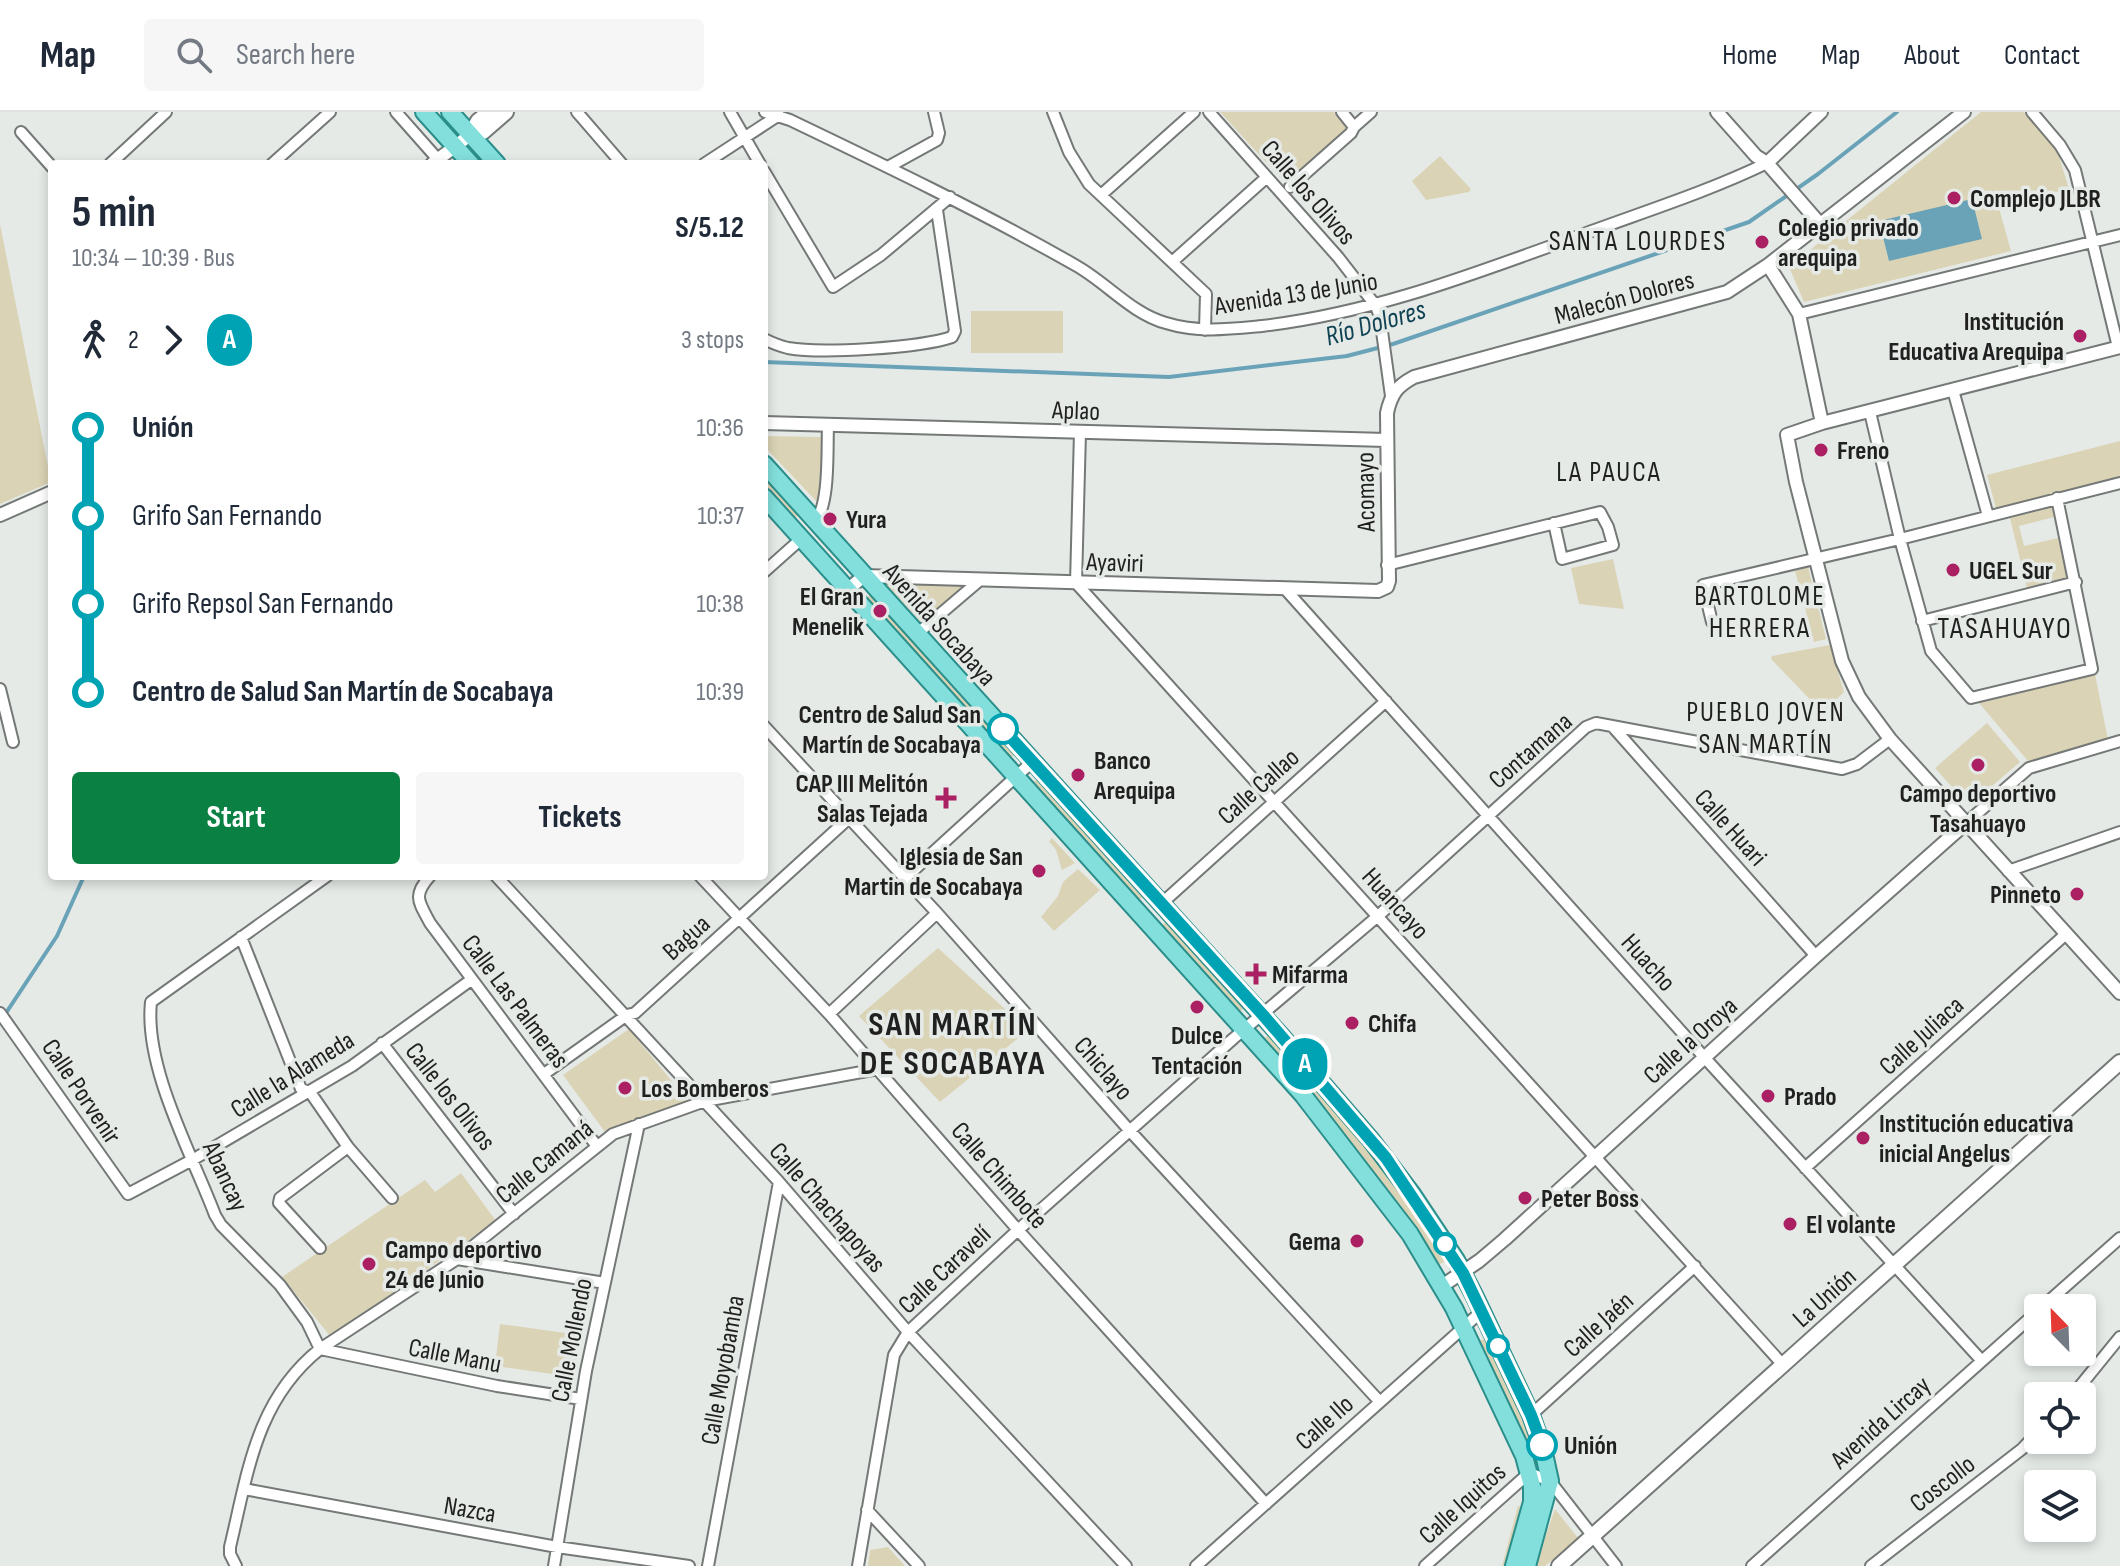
<!DOCTYPE html>
<meta charset="utf-8">
<style>
:root{--surface:#fff;--page:#f6f6f7;--text:#1f2937;--muted:#747a83;--line:#e0e1e3;--accent:#0b8043}
body{margin:0;font-family:"Sofia Sans Condensed",sans-serif;background:var(--page);color:var(--text);height:100vh;display:flex;flex-direction:column;font-size:30px;white-space:nowrap}
*{box-sizing:border-box;margin:0}
p{font-size:26px;color:var(--muted)}
.icon{flex:none;width:44px;height:44px;fill:none;stroke:currentColor;stroke-width:2;stroke-linecap:round;stroke-linejoin:round}
.map{position:relative;flex:1;overflow:hidden}
.side{position:absolute;left:48px;top:48px;width:720px;height:720px;display:flex;flex-direction:column;background:var(--surface);border-radius:8px;box-shadow:0 4px 12px #0003}
.side>*{flex:none}
.badge{padding:0 16px;border-radius:26px;font-size:28px;line-height:52px}
.needle{width:52px;rotate:337deg}
.tools{position:absolute;left:2024px;top:1182px;display:grid;gap:16px}
.tools a{display:grid;place-items:center;width:72px;height:72px;border-radius:8px;background:var(--surface);box-shadow:0 4px 12px #0003;font-size:40px}
.map>.badge{position:absolute;translate:-50% -50%;box-shadow:0 0 0 4px #fff}
.legs{display:flex;align-items:center;gap:12px;height:88px;padding:0 24px;font-size:26px}
.legs p{margin-inline-start:auto}
.overview{display:flex;align-items:center;justify-content:space-between;height:136px;padding:0 24px}
h1{font-size:44px;font-weight:700;line-height:60px}
.primary-button{display:flex;gap:16px;margin-top:auto;padding:16px 24px}
.primary-button a{flex:1;height:92px;border-radius:8px;background:var(--accent);color:#fff;font-size:32px;font-weight:700;line-height:92px;text-align:center}
.primary-button a+a{background:var(--page);color:var(--text)}
ul{padding:0 24px;list-style:none}
li{display:flex;align-items:center;gap:28px;height:88px;font-size:30px}
li i{display:grid;place-items:center;width:12px;height:100%;margin:0 10px;background:currentColor}
li i::after{content:'';width:20px;height:20px;margin:-10px;border:6px solid;border-radius:50%;background:var(--surface)}
li p{margin-inline-start:auto}
li:first-child i{background:linear-gradient(#0000 50%,currentColor 0)}
li:last-child i{background:linear-gradient(currentColor 50%,#0000 0)}
header{display:flex;align-items:center;gap:48px;box-sizing:border-box;height:112px;padding:0 40px;background:var(--surface);border-bottom:2px solid var(--line)}
header strong{font-size:38px}
nav{display:flex;gap:44px;margin-inline-start:auto;font-size:28px}
.search{width:560px;height:72px;background:var(--page);display:flex;align-items:center;gap:20px;box-sizing:border-box;padding:0 28px;border-radius:8px;color:var(--muted);font-size:30px}
.map>svg:first-child{display:block}
</style>
<header>
<strong>Map</strong>
<div class="search"><svg class="icon" aria-label="search" viewBox="0 0 24 24"><circle cx="10" cy="10" r="6"/><path d="M15 15l6 6"/></svg>Search here</div>
<nav><a>Home</a><a>Map</a><a>About</a><a>Contact</a></nav>
</header>
<div class="map">
<svg width="2120" height="1454" viewBox="0 0 2120 1454">
<rect width="100%" height="100%" fill="#e5eae7"/>
<path fill="#dbd3b5" d="M1220,0H1334L1349,17L1287,73Z
M1981,0H2024L2058,41L2069,77L1999,96L2011,139L1804,190L1789,155Z
M1440,44L1471,77L1469,80L1426,88L1412,69Z
M0,112L51,370L0,392Z
M971,199H1063V241H971Z
M764,324L823,325L819,392L764,334Z
M2120,329V366L1996,396L1987,363Z
M764,363L799,402L793,408L764,374Z
M2052,395L2054,405L2019,414L2024,434L2058,426L2067,465L2027,476L2010,406Z
M1613,447L1624,497L1579,492L1571,456Z
M1808,455L1826,527L1814,530L1795,459Z
M884,470L971,472L923,513Z
M871,482L1016,642L1008,648L863,490Z
M1830,533L1844,580L1823,601L1771,547L1772,544Z
M2095,562L2108,628L2028,649L1979,591Z
M1987,611L2020,650L1969,694L1935,656Z
M1039,666L1146,783L1137,790L1031,672Z
M1052,726L1075,751L1062,758L1056,738L1049,729Z
M1078,757L1100,778L1054,819L1041,805L1058,784L1063,770Z
M1168,808L1246,895L1238,901L1160,815Z
M938,836L1028,918L940,990L859,904Z
M629,917L688,989L605,1020L563,963Z
M1270,922L1373,1039L1448,1148L1438,1153L1401,1097L1347,1027L1262,928Z
M461,1061L496,1109L331,1225L282,1165L425,1068L435,1080Z
M500,1212L580,1223L574,1265L495,1254Z
M1488,1225L1536,1333L1528,1336L1478,1230Z
M1518,1394L1525,1396L1509,1454H1502Z
M1555,1397L1578,1426L1545,1454H1535Z
M888,1435L905,1454H868L870,1438Z"/>
<path fill="#6aa3b8" d="M1972,87L1982,127L1889,149L1879,109Z"/>
<g fill="none" stroke-linecap="round" stroke-linejoin="round">
<path stroke="#6aa3b8" stroke-width="4" d="M764,250L1169,265L1347,244L1393,232L1749,110L1818,62L1897,0
M0,910L57,824L84,764"/>
<defs>
<path id="minor" d="M396,0L442,52
M577,0L622,52
M730,0L760,52
M765,0L790,8C886,54 982,100 1075,153C1106,170 1132,202 1166,211C1198,221 1230,217 1262,214C1374,201 1476,161 1581,123C1643,100 1707,80 1767,51
M1053,0L1069,40L1089,72L1206,182L1205,218
M1209,0L1338,145L1376,194L1380,205L1391,284
M1342,0L1354,15
M2032,0L2060,33L2075,58L2118,235
M21,20L52,55
M110,52L166,0
M272,52L330,0
M704,52L779,3
M888,55L937,28L939,21L934,0
M764,59L833,175L881,143L950,85
M1290,75L1351,21L1354,15L1371,0
M1101,83L1194,0
M1172,150L1267,65
M1799,202L2120,123
M764,227C772,231 779,234 788,236C822,242 919,236 952,225L955,219L937,98
M1953,278L1988,404
M1870,300L1900,427L1931,539L1971,586L2092,557L2057,386
M1080,320L1076,471L1784,1254
M815,409C830,394 827,336 828,313
M1387,453L1600,400L1608,415L1613,433L1562,447L1554,411
M764,460L801,427
M1286,478L1704,945L1982,1249
M1922,509L2076,470
M1712,510L1703,473L1900,427L2120,371
M918,521L979,469
M0,577L13,630
M764,614L937,801L1130,1019L1380,1290
M1613,615L1816,844
M1965,712L2029,656L2120,629
M2008,759L2120,720
M327,764L151,890C144,956 192,1042 215,1103L221,1113L280,1173L307,1210L320,1237L497,1274L581,1287
M430,764C412,784 419,790 430,811L596,1033
M496,764L779,1070L908,1220L1126,1454
M700,764L829,902L1018,1118L1266,1392
M905,766L1032,650
M1161,792L1386,589
M241,825L301,977L310,980L348,1035L392,1086
M0,901L128,1082L194,1047L352,954L471,868
M829,902L937,801
M382,931L514,1102
M544,962L627,903L635,901L848,707
M1805,1056L2066,822
M320,1136L279,1091L280,1086L348,1035
M457,1147L605,1171
M2041,1196L2120,1126
M2072,1284L2120,1225
M1531,1303L1695,1154
M244,1377L557,1435L689,1454
M867,1398L919,1454
M236,1454L230,1442V1435C248,1360 256,1288 320,1237L457,1147L613,1022L705,989L878,957
M554,1454L586,1259L639,1012
M708,1454L779,1070
M858,1454L894,1243L908,1220L1018,1118L1234,926L1378,804L1586,615L1596,611L1842,657L1857,652L1890,627
M1196,1454L1482,1199
M1425,1454L1529,1361L1550,1369L1616,1454
M1752,1454L2038,1199
M1871,1454L2022,1337L2038,1320"/>
<path id="tertiary" d="M1717,0L1756,44L1767,51L1820,112
M1767,51L1821,0
M432,52L470,23
M1768,153L1799,202L1822,311
M2120,235L1822,311L1787,323L1796,370L1842,549L1859,585L1890,627L2120,881
M764,311L1386,328
M0,403L52,380
M846,479L864,464L1378,479L1387,475L1389,469L1387,301C1391,282 1397,274 1414,265L1727,180L1768,153L1964,0
M1442,1174L1479,1149L1505,1127L1816,844L1965,712"/>
<path id="secondary" d="M470,23L483,20L506,0
M470,23L478,9L489,0
M1559,1454L2120,950"/>
<path id="primary" d="M424,0L471,52
M450,0L497,52
M764,352L1282,925L1371,1028L1412,1082L1456,1148L1475,1185L1531,1303L1543,1337L1550,1369L1527,1454
M764,385L1303,983L1410,1122L1454,1196L1524,1344L1532,1374V1390L1514,1454"/>
</defs>
<use href="#minor" stroke="#747876" stroke-width="14"/>
<use href="#tertiary" stroke="#747876" stroke-width="16"/>
<use href="#secondary" stroke="#747876" stroke-width="18"/>
<use href="#primary" stroke="#2a8e8a" stroke-width="20"/>
<use href="#minor" stroke="#fff" stroke-width="10"/>
<use href="#tertiary" stroke="#fff" stroke-width="12"/>
<use href="#secondary" stroke="#fff" stroke-width="14"/>
<use href="#primary" stroke="#83dfdc" stroke-width="16"/>
</g>
<g fill="none" stroke-linecap="round" stroke-linejoin="round">
<defs>
<path id="line-1" d="M1003,617L1263,903L1386,1046L1463,1161L1531,1303L1542,1333"/>
</defs>
<use href="#line-1" stroke="#fff" stroke-width="18"/>
<use href="#line-1" stroke="#00a3b4" stroke-width="12"/>
</g>
<g fill="#aa2063" stroke="#e5eae7" stroke-width="3">
<circle cx="1954" cy="86" r="8"/>
<circle cx="1762" cy="130" r="8"/>
<circle cx="2080" cy="224" r="8"/>
<circle cx="1821" cy="338" r="8"/>
<circle cx="830" cy="407" r="8"/>
<circle cx="1953" cy="458" r="8"/>
<circle cx="880" cy="499" r="8"/>
<circle cx="1978" cy="653" r="8"/>
<circle cx="1078" cy="663" r="8"/>
<path d="M942 674h8v8h8v8h-8v8h-8v-8h-8v-8h8z"/>
<circle cx="1039" cy="759" r="8"/>
<circle cx="2077" cy="782" r="8"/>
<path d="M1252 850h8v8h8v8h-8v8h-8v-8h-8v-8h8z"/>
<circle cx="1197" cy="895" r="8"/>
<circle cx="1352" cy="911" r="8"/>
<circle cx="625" cy="976" r="8"/>
<circle cx="1768" cy="984" r="8"/>
<circle cx="1863" cy="1026" r="8"/>
<circle cx="1525" cy="1086" r="8"/>
<circle cx="1790" cy="1112" r="8"/>
<circle cx="1357" cy="1129" r="8"/>
<circle cx="369" cy="1152" r="8"/>
</g>
<g fill="#fff" stroke="#00a3b4" stroke-width="4">
<circle cx="1003" cy="617" r="14"/>
<circle cx="1445" cy="1132" r="10"/>
<circle cx="1498" cy="1234" r="10"/>
<circle cx="1542" cy="1333" r="14"/>
</g>
<g text-anchor="middle" stroke-width="7" stroke-linejoin="round" paint-order="stroke">
<g font-size="26" fill="#1f201f" stroke="#e5eae7">
<text transform="translate(1309 80) rotate(49)" y="9">Calle los Olivos</text>
<text transform="translate(1296 181) rotate(-9)" y="9">Avenida 13 de Junio</text>
<text transform="translate(1624 185) rotate(-15)" y="9">Malecón Dolores</text>
<text transform="translate(1076 298) rotate(2)" y="9">Aplao</text>
<text transform="translate(1365 380) rotate(-91)" y="9">Acomayo</text>
<text transform="translate(1115 450) rotate(2)" y="9">Ayaviri</text>
<text transform="translate(940 512) rotate(48)" y="9">Avenida Socabaya</text>
<text transform="translate(1530 638) rotate(-41)" y="9">Contamana</text>
<text transform="translate(1258 674) rotate(-42)" y="9">Calle Callao</text>
<text transform="translate(1731 715) rotate(48)" y="9">Calle Huari</text>
<text transform="translate(1396 791) rotate(48)" y="9">Huancayo</text>
<text transform="translate(686 825) rotate(-42)" y="9">Bagua</text>
<text transform="translate(1649 850) rotate(48)" y="9">Huacho</text>
<text transform="translate(516 889) rotate(53)" y="9">Calle Las Palmeras</text>
<text transform="translate(1921 923) rotate(-42)" y="9">Calle Juliaca</text>
<text transform="translate(1690 928) rotate(-42)" y="9">Calle la Oroya</text>
<text transform="translate(1104 956) rotate(49)" y="9">Chiclayo</text>
<text transform="translate(292 962) rotate(-32)" y="9">Calle la Alameda</text>
<text transform="translate(82 979) rotate(56)" y="9">Calle Porvenir</text>
<text transform="translate(451 984) rotate(52)" y="9">Calle los Olivos</text>
<text transform="translate(544 1049) rotate(-39)" y="9">Calle Camaná</text>
<text transform="translate(1000 1063) rotate(49)" y="9">Calle Chimbote</text>
<text transform="translate(226 1064) rotate(65)" y="9">Abancay</text>
<text transform="translate(828 1095) rotate(49)" y="9">Calle Chachapoyas</text>
<text transform="translate(944 1157) rotate(-43)" y="9">Calle Caravelí</text>
<text transform="translate(1824 1185) rotate(-42)" y="9">La Unión</text>
<text transform="translate(1598 1212) rotate(-42)" y="9">Calle Jaén</text>
<text transform="translate(571 1228) rotate(-79)" y="9">Calle Mollendo</text>
<text transform="translate(455 1243) rotate(11)" y="9">Calle Manu</text>
<text transform="translate(722 1258) rotate(-80)" y="9">Calle Moyobamba</text>
<text transform="translate(1324 1310) rotate(-42)" y="9">Calle Ilo</text>
<text transform="translate(1880 1310) rotate(-42)" y="9">Avenida Lircay</text>
<text transform="translate(1942 1371) rotate(-38)" y="9">Coscollo</text>
<text transform="translate(1462 1391) rotate(-42)" y="9">Calle Iquitos</text>
<text transform="translate(470 1397) rotate(10)" y="9">Nazca</text>
</g>
<g font-size="26" font-weight="bold" fill="#1f201f" stroke="#e5eae7" text-anchor="start">
<text x="1970" y="95">Complejo JLBR</text>
<text x="1778" y="124">Colegio privado<tspan x="1778" dy="30">arequipa</tspan></text>
<text x="2064" y="218" text-anchor="end">Institución<tspan x="2064" dy="30">Educativa Arequipa</tspan></text>
<text x="1837" y="347">Freno</text>
<text x="846" y="416">Yura</text>
<text x="1969" y="467">UGEL Sur</text>
<text x="864" y="493" text-anchor="end">El Gran<tspan x="864" dy="30">Menelik</tspan></text>
<text x="1094" y="657">Banco<tspan x="1094" dy="30">Arequipa</tspan></text>
<text x="928" y="680" text-anchor="end">CAP III Melitón<tspan x="928" dy="30">Salas Tejada</tspan></text>
<text x="1978" y="690" text-anchor="middle">Campo deportivo<tspan x="1978" dy="30">Tasahuayo</tspan></text>
<text x="1023" y="753" text-anchor="end">Iglesia de San<tspan x="1023" dy="30">Martin de Socabaya</tspan></text>
<text x="2061" y="791" text-anchor="end">Pinneto</text>
<text x="1272" y="871">Mifarma</text>
<text x="1368" y="920">Chifa</text>
<text x="1197" y="932" text-anchor="middle">Dulce<tspan x="1197" dy="30">Tentación</tspan></text>
<text x="641" y="985">Los Bomberos</text>
<text x="1784" y="993">Prado</text>
<text x="1879" y="1020">Institución educativa<tspan x="1879" dy="30">inicial Angelus</tspan></text>
<text x="1541" y="1095">Peter Boss</text>
<text x="1806" y="1121">El volante</text>
<text x="1341" y="1138" text-anchor="end">Gema</text>
<text x="385" y="1146">Campo deportivo<tspan x="385" dy="30">24 de Junio</tspan></text>
</g>
<g font-size="26" font-weight="bold" fill="#1f201f" stroke="#e5eae7" text-anchor="end">
<text x="981" y="611">Centro de Salud San<tspan x="981" dy="30">Martín de Socabaya</tspan></text>
<text x="1564" y="1342" text-anchor="start">Unión</text>
</g>
<g font-size="28" letter-spacing="2" fill="#1f201f" stroke="#e5eae7">
<text x="1638" y="138">SANTA LOURDES</text>
<text x="1609" y="369">LA PAUCA</text>
<text x="1760" y="493">BARTOLOME<tspan x="1760" dy="32">HERRERA</tspan></text>
<text x="1766" y="609">PUEBLO JOVEN<tspan x="1766" dy="32">SAN MARTÍN</tspan></text>
</g>
<g font-size="28" font-style="italic" fill="#114354" stroke="#e5eae7">
<text transform="translate(1375 210) rotate(-16)" y="10">Río Dolores</text>
</g>
<g font-size="30" letter-spacing="2" fill="#1f201f" stroke="#e5eae7">
<text x="2005" y="526">TASAHUAYO</text>
</g>
<g font-size="34" font-weight="bold" letter-spacing="2" fill="#1f201f" stroke="#e5eae7">
<text x="953" y="923">SAN MARTÍN<tspan x="953" dy="39">DE SOCABAYA</tspan></text>
</g>
</g>
</svg>
<div class="tools">
<a><svg class="needle" viewBox="-14 -14 28 28"><path d="M0-13l5 13h-10z" fill="#e53935"/><path d="M0 13l5-13h-10z" fill="#747a83"/></svg></a>
<a><svg class="icon" aria-label="locate" viewBox="0 0 24 24"><circle cx="12" cy="12" r="6"/><path d="M12 2v4M12 18v4M2 12h4M18 12h4"/></svg></a>
<a><svg class="icon" aria-label="layers" viewBox="0 0 24 24"><path d="M12 4l9 5-9 5-9-5zM3 14l9 5 9-5"/></svg></a>
</div>
<b class="badge" style="left:1305px;top:952px;background:#00a3b4;color:#fff">A</b>
<section class="side">
<div class="overview"><div><h1>5 min</h1><p>10:34 – 10:39 · Bus</p></div><b>S/5.12</b></div>
<div class="legs"><svg class="icon" aria-label="walk" viewBox="0 0 24 24"><circle cx="13" cy="4" r="2"/><path d="M13 8l-2 6 4 7M11 14l-3 7M7 12l3-4h3l4 4"/></svg>2<svg class="icon" aria-label="forward" viewBox="0 0 24 24"><path d="M9 5l7 7-7 7"/></svg><b class="badge" style="background:#00a3b4;color:#fff">A</b><p>3 stops</p></div>
<ul>
<li><i style="color:#00a3b4"></i><b>Unión</b><p>10:36</p></li>
<li><i style="color:#00a3b4"></i><span>Grifo San Fernando</span><p>10:37</p></li>
<li><i style="color:#00a3b4"></i><span>Grifo Repsol San Fernando</span><p>10:38</p></li>
<li><i style="color:#00a3b4"></i><b>Centro de Salud San Martín de Socabaya</b><p>10:39</p></li>
</ul>
<div class="primary-button"><a>Start</a><a>Tickets</a></div>
</section>
</div>
